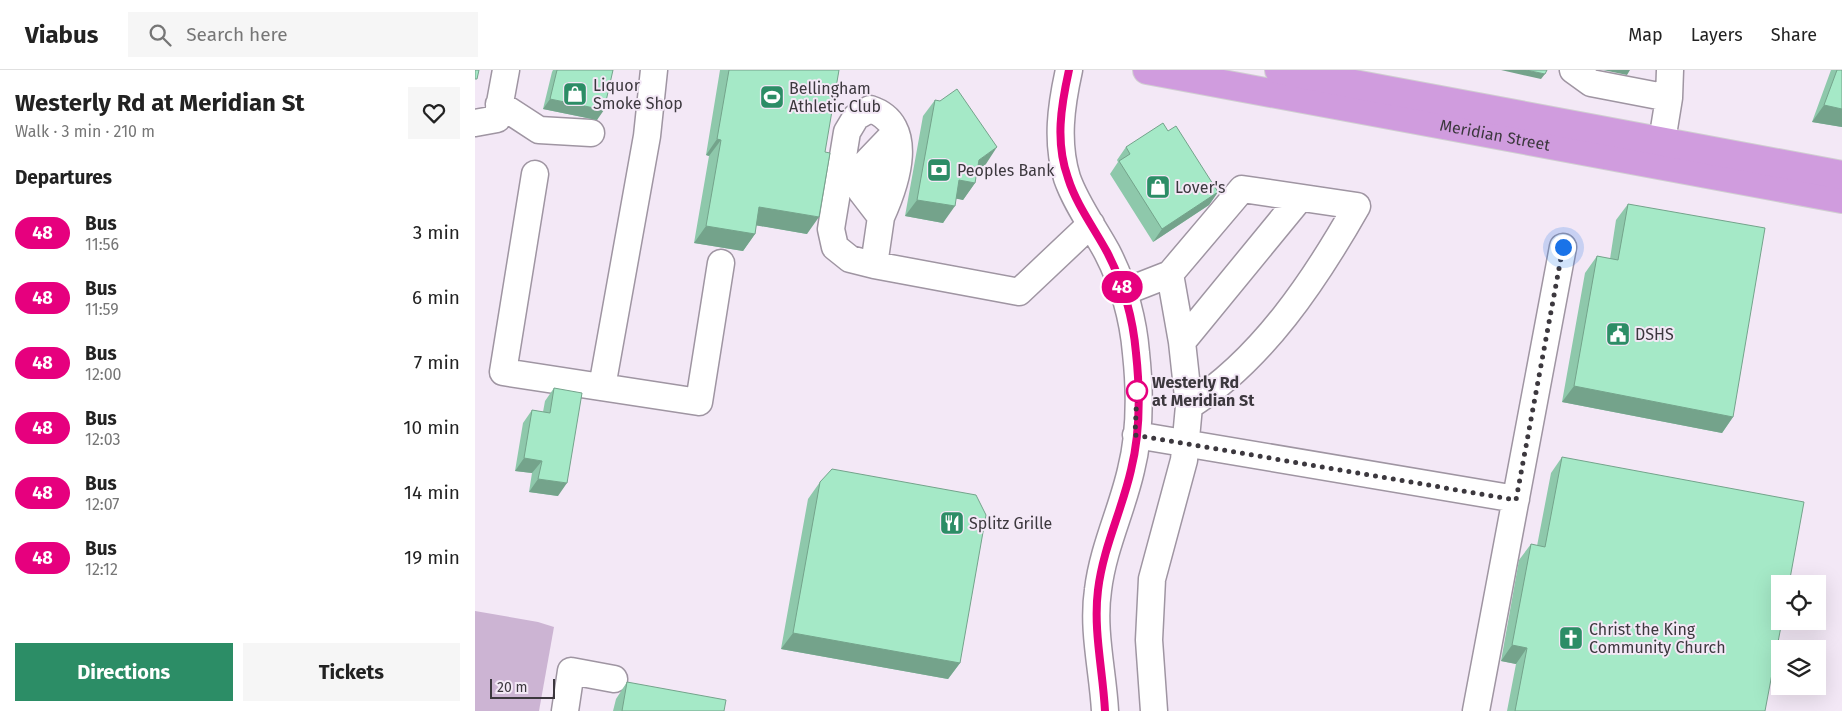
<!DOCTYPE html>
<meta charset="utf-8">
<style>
:root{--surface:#fff;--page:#f6f6f6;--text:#222;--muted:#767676;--line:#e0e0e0;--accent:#2c8d66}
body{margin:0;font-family:"Fira Sans",sans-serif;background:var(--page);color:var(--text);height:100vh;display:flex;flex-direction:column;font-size:19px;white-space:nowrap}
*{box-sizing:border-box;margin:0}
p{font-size:16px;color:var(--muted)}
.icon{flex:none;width:28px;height:28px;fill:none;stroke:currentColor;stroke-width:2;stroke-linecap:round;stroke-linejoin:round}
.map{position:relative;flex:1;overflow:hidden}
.details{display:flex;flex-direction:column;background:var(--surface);width:475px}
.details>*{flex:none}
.badge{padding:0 10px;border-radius:16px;font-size:18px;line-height:32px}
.buttons{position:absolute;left:1296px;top:505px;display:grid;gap:10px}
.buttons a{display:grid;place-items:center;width:55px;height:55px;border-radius:0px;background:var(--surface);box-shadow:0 5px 20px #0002;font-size:25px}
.scale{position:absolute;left:15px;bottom:12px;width:65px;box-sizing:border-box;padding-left:5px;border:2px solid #3c383e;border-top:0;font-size:14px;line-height:18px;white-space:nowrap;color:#3c383e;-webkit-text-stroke:4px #f3e8f6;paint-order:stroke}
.you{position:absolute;width:25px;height:25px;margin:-12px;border:4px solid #fff;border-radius:50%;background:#1a73e8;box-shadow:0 0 0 8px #1a73e833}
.map>.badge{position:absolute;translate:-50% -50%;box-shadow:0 0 0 2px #fff}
h2{padding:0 15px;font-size:19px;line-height:45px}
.round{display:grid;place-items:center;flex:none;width:52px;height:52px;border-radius:0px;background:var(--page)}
.head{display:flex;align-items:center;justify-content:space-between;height:85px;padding:0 15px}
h1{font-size:24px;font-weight:700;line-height:38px}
.action{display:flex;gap:10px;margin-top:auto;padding:10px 15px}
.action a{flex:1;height:58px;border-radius:0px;background:var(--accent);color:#fff;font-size:20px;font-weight:700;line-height:58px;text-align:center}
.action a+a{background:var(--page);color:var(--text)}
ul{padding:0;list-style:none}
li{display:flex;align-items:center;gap:15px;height:65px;padding:0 15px}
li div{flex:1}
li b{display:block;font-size:19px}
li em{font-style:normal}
li .badge{min-width:55px;font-weight:700;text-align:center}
header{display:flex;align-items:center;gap:30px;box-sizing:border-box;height:70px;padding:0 25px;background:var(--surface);border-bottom:1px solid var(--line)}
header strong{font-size:24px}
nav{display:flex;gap:28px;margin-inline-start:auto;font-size:18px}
.search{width:350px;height:45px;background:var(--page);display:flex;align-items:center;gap:12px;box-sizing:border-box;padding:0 18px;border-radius:0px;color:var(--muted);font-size:19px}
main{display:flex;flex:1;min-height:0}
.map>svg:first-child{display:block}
</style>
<header>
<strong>Viabus</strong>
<div class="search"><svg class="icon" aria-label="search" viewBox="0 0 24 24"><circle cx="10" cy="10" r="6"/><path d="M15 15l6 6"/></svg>Search here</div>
<nav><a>Map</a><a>Layers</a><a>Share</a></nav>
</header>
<main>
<section class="details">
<div class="head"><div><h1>Westerly Rd at Meridian St</h1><p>Walk · 3 min · 210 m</p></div><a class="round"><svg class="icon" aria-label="heart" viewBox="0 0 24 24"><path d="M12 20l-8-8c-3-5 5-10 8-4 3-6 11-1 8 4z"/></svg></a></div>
<h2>Departures</h2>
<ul>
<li><span class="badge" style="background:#e6007e;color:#fff">48</span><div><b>Bus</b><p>11:56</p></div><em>3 min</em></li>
<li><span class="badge" style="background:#e6007e;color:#fff">48</span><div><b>Bus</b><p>11:59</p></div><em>6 min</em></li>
<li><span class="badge" style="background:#e6007e;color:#fff">48</span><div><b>Bus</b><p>12:00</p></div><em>7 min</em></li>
<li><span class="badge" style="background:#e6007e;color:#fff">48</span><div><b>Bus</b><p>12:03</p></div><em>10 min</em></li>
<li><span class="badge" style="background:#e6007e;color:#fff">48</span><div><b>Bus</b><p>12:07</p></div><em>14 min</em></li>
<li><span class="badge" style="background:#e6007e;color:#fff">48</span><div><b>Bus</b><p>12:12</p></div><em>19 min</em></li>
</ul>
<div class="action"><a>Directions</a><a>Tickets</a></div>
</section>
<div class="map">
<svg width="1367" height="641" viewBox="0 0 1367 641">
<rect width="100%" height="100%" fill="#f3e8f6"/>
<path fill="#ccb4d3" d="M0,541L63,552L79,557L64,641H0Z"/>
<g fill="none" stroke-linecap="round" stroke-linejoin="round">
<defs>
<path id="minor" d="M594,0C586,36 581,72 592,108C601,134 619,158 632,182C648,213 658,247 661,283C665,320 665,364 656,400C647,440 628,478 623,520C617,560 628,602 630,641
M1098,0L1116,13L1194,28
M24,34L64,60L116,63
M0,53L22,49L31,0
M1187,71L1194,28L1195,0
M60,104L28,302L224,332L246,193
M406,147C421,114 442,54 395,39L381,47L372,62L356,159L360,177L375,189L399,195L406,147L405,121L412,83L419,63
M406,147L386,121L391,93L415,68
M399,195L544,222L616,154
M695,204L707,272L714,336
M649,222L695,204L767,119L882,136C840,210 787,290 714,336L709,390L677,509L674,570L679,641
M707,272L825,128
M127,317L172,66L179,0
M661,365L1041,429
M90,641L96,601L139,609
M1001,641L1088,177"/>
<g id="highway">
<path id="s1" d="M672,0L1367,129"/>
<path d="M804,0L1367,105"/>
</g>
</defs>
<use href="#minor" stroke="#9f95a2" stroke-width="29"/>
<use href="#highway" stroke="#d0cfd1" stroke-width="30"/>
<use href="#minor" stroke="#fff" stroke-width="26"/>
<use href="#highway" stroke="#d09cde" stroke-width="28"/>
</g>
<path fill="#8ec8ab" d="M78,0H138L122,50L68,39L77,2Z
M245,0H364L332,164L281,155L280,164L268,181L219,173L234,86L231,85Z
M1356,0H1367V57L1337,52Z
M460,30L511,94L502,100L500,113L488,130L481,128L468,153L430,146L448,46Z
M693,61L743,122L734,135L678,172L635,104L643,92L642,90L651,77Z
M1153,134L1258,347L1247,363L1087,332L1110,203L1122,186L1135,189L1141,150Z
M79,318L83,426L54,422L57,403L40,401L48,353L57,340L68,342L70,331Z
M1087,387L1290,641H1032L1041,594L1026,591L1044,490L1056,474L1062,476L1076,403Z
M345,412L485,593L473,609L306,579L333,429Z
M152,612L249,641H138L141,629Z"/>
<path fill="#74a38b" d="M1026,0H1051L1070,4L1066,9Z
M1128,0H1155L1152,5Z
M75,29L129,40L122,50L68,39Z
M1349,35L1367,39V57L1337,52Z
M242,69L246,70L234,86L231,85Z
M522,77L511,94L493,106L504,90Z
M484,110L500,113L488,130L473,127Z
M743,122L734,135L678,172L687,159Z
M442,130L480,136L468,153L430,146Z
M284,137L344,147L332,164L273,154Z
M231,156L280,164L268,181L219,173Z
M1099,316L1258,347L1247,363L1087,332Z
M49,388L67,391L57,403L40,401Z
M63,409L92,413L83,426L54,422Z
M318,563L485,593L473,609L306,579Z
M1037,575L1052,578L1041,594L1026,591Z"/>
<path fill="#a5e9c7" stroke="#74a38b" d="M0,0H4L2,9H0Z
M82,0H138L129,40L75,29Z
M254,0H364L350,82L355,83L344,147L284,137L280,164L231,156L246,70L242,69Z
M1051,0H1072L1070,4Z
M1362,0H1367V39L1349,35Z
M482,19L522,77L504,90L500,113L484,110L480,136L442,130L460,30L465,31Z
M688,53L693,61L701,56L743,122L687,159L644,91L655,84L651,77Z
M1153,134L1290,158L1258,347L1099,316L1122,186L1143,190Z
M79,318L107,323L92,413L63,409L67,391L49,388L57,340L75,343Z
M1087,387L1329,432L1314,514H1305V551H1307L1290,641H1040L1052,578L1037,575L1056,474L1070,477Z
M357,399L501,425L511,445L485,593L318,563L345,412Z
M152,612L251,630L249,641H147Z"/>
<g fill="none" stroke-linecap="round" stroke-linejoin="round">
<defs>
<path id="line" d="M594,0C586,36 580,72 593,108C601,134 619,158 632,182C648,213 658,248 661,283C665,320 665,364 656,400C647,440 628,478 623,520C618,560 628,601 630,641"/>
</defs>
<use href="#line" stroke="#fff" stroke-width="11"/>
<use href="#line" stroke="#e6007e" stroke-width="8"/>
<path stroke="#3c383e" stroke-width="5" stroke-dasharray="0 9" d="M662,321L660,365L1041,430L1088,177"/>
</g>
<defs>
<symbol id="shop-square" viewBox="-11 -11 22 22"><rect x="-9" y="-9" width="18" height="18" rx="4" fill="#2c8d66" stroke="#f3e8f6"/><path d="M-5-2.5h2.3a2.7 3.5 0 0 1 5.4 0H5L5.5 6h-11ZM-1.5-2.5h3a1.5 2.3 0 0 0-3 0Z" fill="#fff"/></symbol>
<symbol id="stadium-square" viewBox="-11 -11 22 22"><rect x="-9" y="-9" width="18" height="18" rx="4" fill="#2c8d66" stroke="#f3e8f6"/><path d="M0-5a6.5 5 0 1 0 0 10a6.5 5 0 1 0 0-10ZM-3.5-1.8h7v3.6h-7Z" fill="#fff"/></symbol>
<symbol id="bank-square" viewBox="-11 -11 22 22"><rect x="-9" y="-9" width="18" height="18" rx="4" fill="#2c8d66" stroke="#f3e8f6"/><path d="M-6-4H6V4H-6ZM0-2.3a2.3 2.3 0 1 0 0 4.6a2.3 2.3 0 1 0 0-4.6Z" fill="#fff"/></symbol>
<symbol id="civic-square" viewBox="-11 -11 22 22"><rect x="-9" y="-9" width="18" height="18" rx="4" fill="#2c8d66" stroke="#f3e8f6"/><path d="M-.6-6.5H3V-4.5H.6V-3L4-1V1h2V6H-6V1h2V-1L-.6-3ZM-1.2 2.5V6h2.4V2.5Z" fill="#fff"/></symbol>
<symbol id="restaurant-square" viewBox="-11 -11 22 22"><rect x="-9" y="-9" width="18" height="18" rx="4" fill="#2c8d66" stroke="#f3e8f6"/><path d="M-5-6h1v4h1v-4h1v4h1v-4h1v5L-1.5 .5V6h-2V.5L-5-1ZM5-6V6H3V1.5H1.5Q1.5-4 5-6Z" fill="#fff"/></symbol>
<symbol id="church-square" viewBox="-11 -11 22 22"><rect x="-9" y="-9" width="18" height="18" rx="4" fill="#2c8d66" stroke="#f3e8f6"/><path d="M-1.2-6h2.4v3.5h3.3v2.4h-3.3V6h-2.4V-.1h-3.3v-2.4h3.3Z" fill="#fff"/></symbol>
</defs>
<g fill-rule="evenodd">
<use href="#shop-square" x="86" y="10" width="28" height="28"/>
<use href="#stadium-square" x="283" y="13" width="28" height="28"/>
<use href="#bank-square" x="450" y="86" width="28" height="28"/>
<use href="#shop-square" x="669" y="103" width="28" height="28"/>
<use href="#civic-square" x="1129" y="250" width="28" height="28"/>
<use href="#restaurant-square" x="463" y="439" width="28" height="28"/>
<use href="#church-square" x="1082" y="554" width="28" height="28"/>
</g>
<circle fill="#fff" stroke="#e6007e" stroke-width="2.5" cx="662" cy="321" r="10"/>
<g text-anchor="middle" stroke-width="4" stroke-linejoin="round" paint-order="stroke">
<g font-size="16" fill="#3c383e" stroke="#f3e8f6" text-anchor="start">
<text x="118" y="21">Liquor<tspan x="118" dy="18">Smoke Shop</tspan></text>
<text x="314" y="24">Bellingham<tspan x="314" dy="18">Athletic Club</tspan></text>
<text x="482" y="106">Peoples Bank</text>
<text x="700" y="123">Lover's</text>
<text x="1160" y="270">DSHS</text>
<text x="494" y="459">Splitz Grille</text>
<text x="1114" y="565">Christ the King<tspan x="1114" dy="18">Community Church</tspan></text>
</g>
<g font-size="16" fill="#3c383e" stroke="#f3e8f6">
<text dy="6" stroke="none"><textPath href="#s1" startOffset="354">Meridian Street</textPath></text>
</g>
<g font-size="16" font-weight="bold" fill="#3c383e" stroke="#f3e8f6" text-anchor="start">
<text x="677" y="318">Westerly Rd<tspan x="677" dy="18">at Meridian St</tspan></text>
</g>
</g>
</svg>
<div class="buttons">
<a><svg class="icon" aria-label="locate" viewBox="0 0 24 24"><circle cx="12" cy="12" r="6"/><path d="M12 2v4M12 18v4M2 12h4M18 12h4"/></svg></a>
<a><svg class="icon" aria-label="layers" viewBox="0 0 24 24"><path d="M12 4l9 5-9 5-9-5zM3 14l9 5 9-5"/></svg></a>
</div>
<div class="scale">20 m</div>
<div class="you" style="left:1088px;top:177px"></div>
<b class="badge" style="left:647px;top:217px;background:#e6007e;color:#fff">48</b>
</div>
</main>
